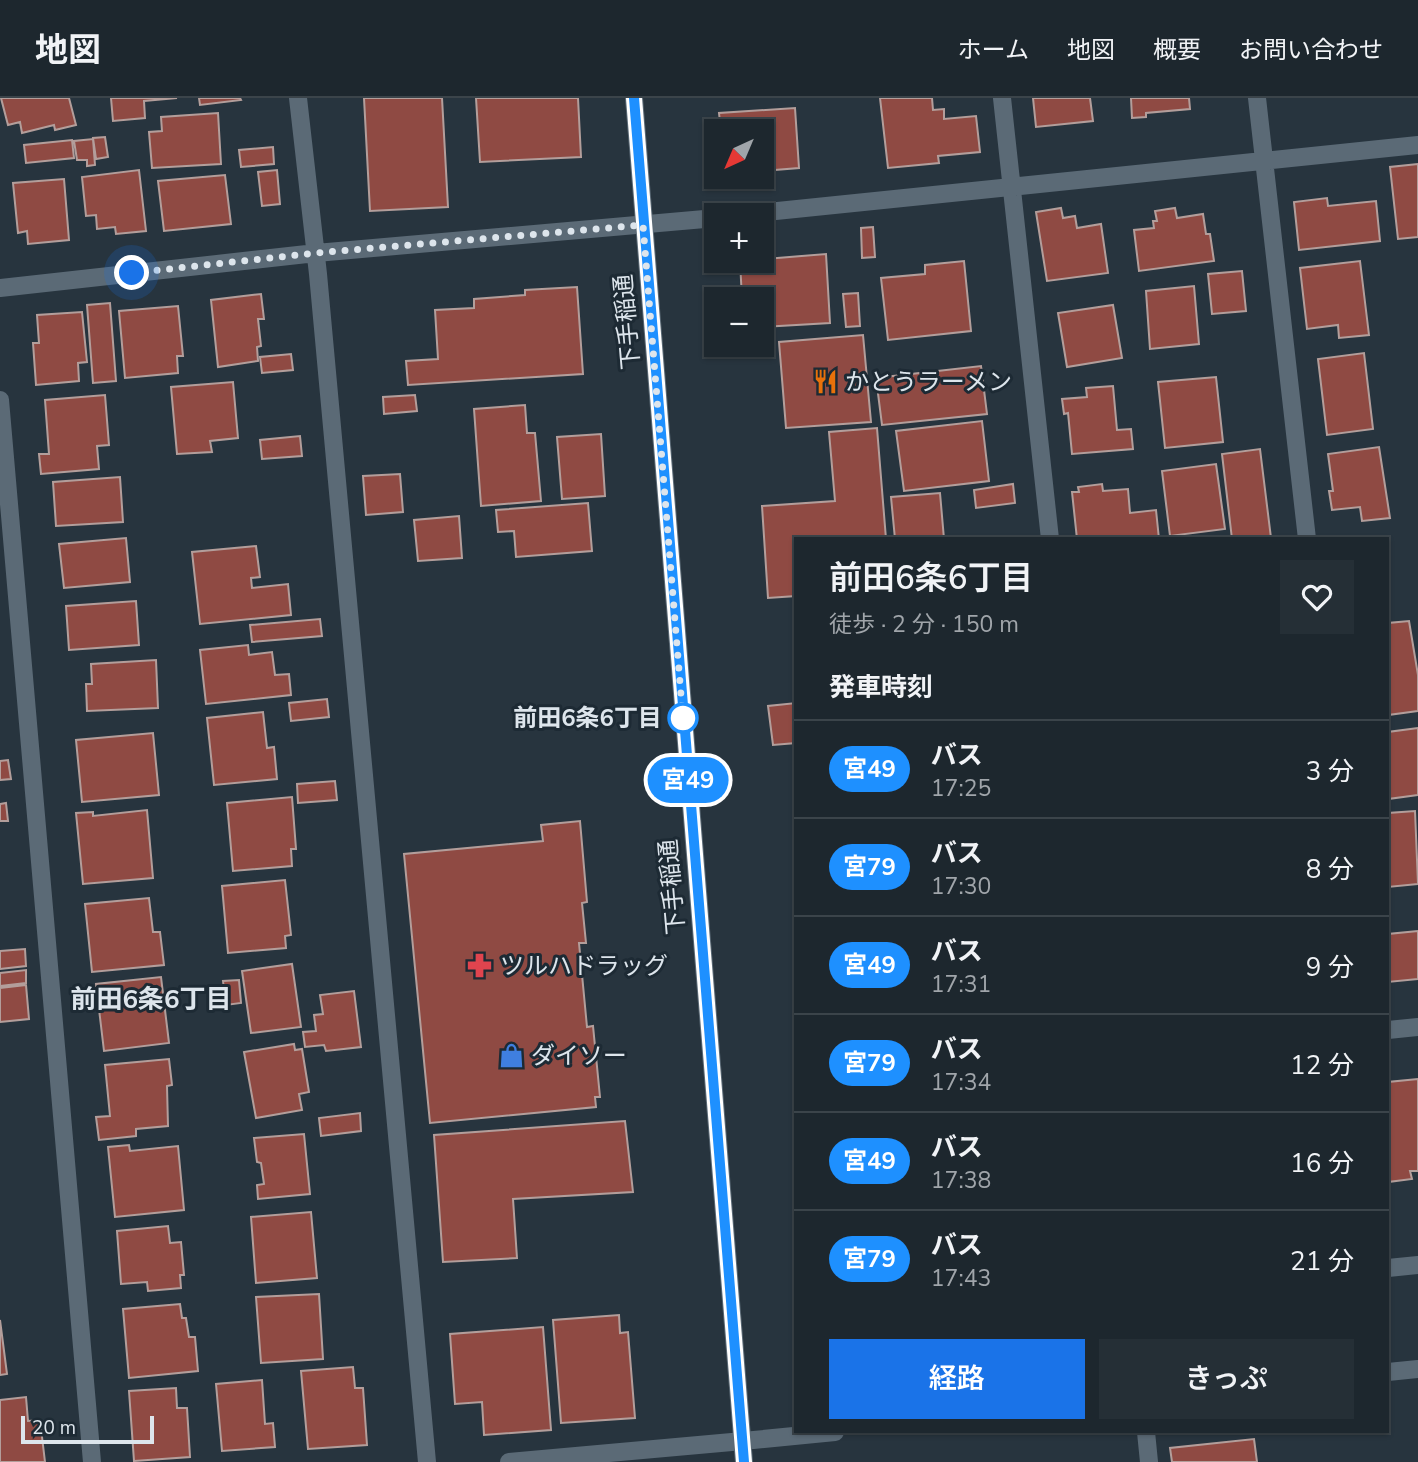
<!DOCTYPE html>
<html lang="ja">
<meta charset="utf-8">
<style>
:root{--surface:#1d272e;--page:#252f36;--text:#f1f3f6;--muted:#a0a5aa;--line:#3b444a;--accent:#1a73e8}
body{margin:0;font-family:"Nunito Sans","Noto Sans JP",sans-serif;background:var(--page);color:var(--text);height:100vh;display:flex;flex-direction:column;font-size:26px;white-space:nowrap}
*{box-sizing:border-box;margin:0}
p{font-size:23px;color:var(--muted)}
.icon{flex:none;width:38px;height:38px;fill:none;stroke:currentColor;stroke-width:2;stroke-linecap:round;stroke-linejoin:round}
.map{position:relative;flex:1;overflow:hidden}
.details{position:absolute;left:794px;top:439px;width:595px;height:896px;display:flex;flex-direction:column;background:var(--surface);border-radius:0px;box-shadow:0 2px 5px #0004,0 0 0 2px var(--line)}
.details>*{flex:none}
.badge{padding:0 14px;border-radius:23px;font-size:24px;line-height:46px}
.needle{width:46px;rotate:224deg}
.controls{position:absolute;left:704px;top:21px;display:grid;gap:14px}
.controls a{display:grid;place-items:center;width:70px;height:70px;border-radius:0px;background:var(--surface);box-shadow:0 2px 5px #0004,0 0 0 2px var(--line);font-size:35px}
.scale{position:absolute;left:21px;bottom:18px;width:133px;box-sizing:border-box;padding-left:7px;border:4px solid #dde5ec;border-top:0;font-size:19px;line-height:24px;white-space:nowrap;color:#dde5ec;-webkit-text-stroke:5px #1d2a34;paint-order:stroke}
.you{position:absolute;width:35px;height:35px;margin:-18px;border:5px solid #fff;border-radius:50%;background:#1a73e8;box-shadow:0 0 0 10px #1a73e833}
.map>.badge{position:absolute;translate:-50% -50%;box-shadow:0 0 0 4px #fff}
h2{padding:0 35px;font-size:26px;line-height:63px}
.round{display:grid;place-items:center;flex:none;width:74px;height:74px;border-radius:0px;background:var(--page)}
.head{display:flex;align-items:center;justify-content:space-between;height:119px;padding:0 35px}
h1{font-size:33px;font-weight:600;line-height:52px}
.primary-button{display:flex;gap:14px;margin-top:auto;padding:14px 35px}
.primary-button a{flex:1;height:80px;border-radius:0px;background:var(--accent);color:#fff;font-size:28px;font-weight:600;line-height:80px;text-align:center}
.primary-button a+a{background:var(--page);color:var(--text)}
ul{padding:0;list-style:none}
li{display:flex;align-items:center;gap:21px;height:98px;padding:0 35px;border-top:2px solid var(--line)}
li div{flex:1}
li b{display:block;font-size:26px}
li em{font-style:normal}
li .badge{min-width:77px;font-weight:700;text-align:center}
header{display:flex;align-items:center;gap:42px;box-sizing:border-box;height:98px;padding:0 35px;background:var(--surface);border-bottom:2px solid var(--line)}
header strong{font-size:33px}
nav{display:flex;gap:38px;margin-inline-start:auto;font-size:24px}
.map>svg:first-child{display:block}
</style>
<header>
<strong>地図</strong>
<nav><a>ホーム</a><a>地図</a><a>概要</a><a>お問い合わせ</a></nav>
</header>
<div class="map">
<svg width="1418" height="1364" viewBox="0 0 1418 1364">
<rect width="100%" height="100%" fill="#27343e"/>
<path fill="#8f4a43" stroke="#b39e9b" stroke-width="2" d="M1,0H69L76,27L55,32L54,27L22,35L20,24L8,27Z
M111,0H177L144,3L145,20L113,23Z
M199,0H240L241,2L200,7Z
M364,0H442L448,109L370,113Z
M476,0H578L581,59L480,64Z
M880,0H932L933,12L944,11V21L976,18L980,54L938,58L939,65L888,70Z
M1033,0H1090L1093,23L1036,29Z
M1131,0H1189L1190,11L1146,15V19L1132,20Z
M795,10L799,70L761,73V33H721L719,15Z
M218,15L221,66L152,70L149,34L162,33L161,19Z
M105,39L108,59L96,61L93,40Z
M93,41L95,67L87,68V62H77L74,43Z
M72,42L74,60L26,65L24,47Z
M273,49L274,66L241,69L239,52Z
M1418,66V139L1398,141L1390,69Z
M139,72L146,133L116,136L115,129L97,131L96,117L86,118L82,79Z
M277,72L280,106L262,108L258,74Z
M225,77L231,126L164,133L158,83Z
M64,81L69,142L28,146L27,133L18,135L13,85Z
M1327,100L1328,108L1376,103L1380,143L1299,152L1294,104Z
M1061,110L1063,120L1075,118L1077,130L1101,126L1108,175L1047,183L1036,114Z
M1175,110L1177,120L1203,116L1206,136H1210L1214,163L1139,173L1134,132L1154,130L1153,123H1157L1155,113Z
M873,129L875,159L862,160L861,130Z
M826,156L830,225L761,229V201H742L740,163Z
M964,163L971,233L888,242L881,180L925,176V167Z
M1360,163L1369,237L1339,240L1338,227L1307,231L1300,170Z
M1242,173L1246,213L1212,216L1208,176Z
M1194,188L1199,246L1150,251L1146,193Z
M577,189L583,276L408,287L406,263L438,261L435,212L474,210V201L525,197V192Z
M858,195L860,228L846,229L843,196Z
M261,196L264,221H258L261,248L257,249L258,263L218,269L211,202Z
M110,205L116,283L93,285L87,207Z
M1113,207L1122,260L1067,269L1058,215Z
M178,208L183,258H177L178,275L125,280L119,213Z
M82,214L87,264L78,265L79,283L36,287L33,245H39L37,217Z
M863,237L871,324L786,330L779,244Z
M1364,255L1373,331L1327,337L1318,261Z
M291,256L293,272L262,275L260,259Z
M981,268L987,316L882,327L876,280Z
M1216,279L1223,344L1165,350L1158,284Z
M233,284L238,340L210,343L212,354L177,356L171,289Z
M1113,288L1117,332L1131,331L1133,351L1072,356L1068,315L1064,316L1062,301L1087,299L1086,290Z
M105,297L109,347L97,348L99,371L41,376L39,356H49L45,302Z
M415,297L417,313L384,316L383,299Z
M525,307L527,335H535L541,403L481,408L474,311Z
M982,323L989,383L904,393L896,333Z
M877,330L886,441H796V498L768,500L762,408L835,403L829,334Z
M601,336L605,398L562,401L557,339Z
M300,338L302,358L262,361L260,342Z
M1379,349L1390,420L1362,423L1360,409L1332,412L1329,393H1333L1328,356Z
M1260,351L1271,440L1232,441L1222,356Z
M1216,366L1225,431L1170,438L1162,373Z
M400,376L403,414L366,417L363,378Z
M120,379L123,424L56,428L53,384Z
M1013,386L1015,405L976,410L974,392Z
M1102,386L1103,393L1128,391L1130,415L1156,412L1159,441H1077L1072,394H1079L1078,389Z
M940,395L944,441H895L891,399Z
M588,405L592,453L516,459L514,433L498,434L496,412Z
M459,418L462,460L418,463L414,422Z
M126,440L130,484L64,490L59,446Z
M256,448L260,479L251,480L252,490L288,486L291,517L200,526L192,454Z
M136,503L139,547L69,552L66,508Z
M320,521L322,538L252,544L250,527Z
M1409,523L1418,577V613L1388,617V525Z
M248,547L249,557L272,554L275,577L289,576L291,597L206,606L200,552Z
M156,562L158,610L87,613L86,586H92L91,566Z
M327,601L329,619L291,623L289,605Z
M796,605V645L773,647L768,608Z
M263,614L267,650L274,649L277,681L214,687L207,620Z
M1418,630V697L1388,701V634Z
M153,635L159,697L82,704L76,642Z
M8,662L11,681L0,682V663Z
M335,683L337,702L298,705L297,686Z
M292,699L296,751H291L292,768L233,773L227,705Z
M6,705L8,723H0V706Z
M147,712L153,780L83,786L76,715L93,714V718Z
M1415,713L1418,786L1388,789V715Z
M580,723L587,804L582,805L586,845H579L587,929L593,928L600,999H595L596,1009L430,1025L404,756L543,743L541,727Z
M285,782L291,837L285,838L286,850L228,855L222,788Z
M149,800L153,834H160L164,867L92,874L85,806Z
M1418,833V881L1388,884V836Z
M25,851L26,868L0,871V853Z
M292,866L301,929L251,935L242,873Z
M26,872V885L0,888V875Z
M161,879L169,945L104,953L96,886Z
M239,882L241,905L226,907L223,883Z
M26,887L29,921L0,924V890Z
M354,893L361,949L326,953L324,947L305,949L303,934L316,933L314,917L323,916L320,897Z
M294,946L295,952L302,951L309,994L299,996L302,1012L256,1020L244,954Z
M169,961L172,987L167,988L168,1028L136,1031V1038L99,1042L96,1019L110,1018L105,967Z
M1418,981V1073H1410L1412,1081L1388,1084V984Z
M360,1015L361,1033L321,1038L319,1020Z
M625,1023L633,1094L513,1101L517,1160L443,1164L434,1037Z
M304,1036L310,1096L258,1101L257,1087L264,1086L261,1065L257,1064L254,1040Z
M129,1047L130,1053L178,1048L184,1112L115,1119L108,1049Z
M311,1114L317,1180L256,1185L251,1119Z
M168,1128L170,1145L181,1144L184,1177H180L181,1190L148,1193L147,1184L121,1186L117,1133Z
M319,1196L323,1261L261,1265L256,1199Z
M180,1206L182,1220H186L189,1239H195L198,1273L129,1280L123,1211Z
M619,1217L620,1235L628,1234L635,1320L561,1325L553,1222Z
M0,1222L7,1276L0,1277Z
M543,1229L551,1332L484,1337L482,1304L455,1306L450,1236Z
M353,1269L355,1290H363L367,1347L308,1351L301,1273Z
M262,1282L265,1326L273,1325L275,1349L222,1353L216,1286Z
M176,1290L177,1310H187L190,1359L134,1363L129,1293Z
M26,1299L28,1323L40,1322L45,1364H0V1302Z
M1254,1341L1257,1364H1172L1170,1350Z"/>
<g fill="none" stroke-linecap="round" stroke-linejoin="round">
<path stroke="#5b6a76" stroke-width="18" d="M1388,1170L1418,1167"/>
<path stroke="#5b6a76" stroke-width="18" d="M298,0L318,176L427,1364
M1002,0L1050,441
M1257,0L1307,441
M738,117L1418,47
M0,190L316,155L716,120
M0,302L92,1364
M1388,932L1418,929
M1146,1334L1149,1364
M509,1364L743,1343"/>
<path stroke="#5b6a76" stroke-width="18" d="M1388,1274L1418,1271
M743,1343L835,1334"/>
<path stroke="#5b6a76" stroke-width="18" d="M634,0L744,1364"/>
</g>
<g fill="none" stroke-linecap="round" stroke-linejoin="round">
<defs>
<path id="line" d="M634,0L744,1364"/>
</defs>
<use href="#line" stroke="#fff" stroke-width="16"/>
<use href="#line" stroke="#1e90ff" stroke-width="10"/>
<path stroke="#dde5ec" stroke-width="7" stroke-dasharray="0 12.6" d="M132,175L316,155L643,127L683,622V620"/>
</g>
<defs>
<symbol id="restaurant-bare" viewBox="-9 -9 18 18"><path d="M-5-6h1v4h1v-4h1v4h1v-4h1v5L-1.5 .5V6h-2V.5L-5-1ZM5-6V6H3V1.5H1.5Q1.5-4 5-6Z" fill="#e8710a" stroke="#1d2a34" stroke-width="2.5" paint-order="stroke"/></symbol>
<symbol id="pharmacy-bare" viewBox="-9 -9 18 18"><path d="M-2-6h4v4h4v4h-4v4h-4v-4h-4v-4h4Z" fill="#e0444e" stroke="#1d2a34" stroke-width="2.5" paint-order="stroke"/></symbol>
<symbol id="shop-bare" viewBox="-9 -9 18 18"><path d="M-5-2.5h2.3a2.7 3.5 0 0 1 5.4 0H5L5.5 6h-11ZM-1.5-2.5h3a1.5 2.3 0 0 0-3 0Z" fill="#3f7fe0" stroke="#1d2a34" stroke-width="2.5" paint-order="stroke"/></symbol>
</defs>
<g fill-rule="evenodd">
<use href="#restaurant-bare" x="808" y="266" width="35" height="35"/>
<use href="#pharmacy-bare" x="462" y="850" width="35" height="35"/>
<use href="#shop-bare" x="494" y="940" width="35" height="35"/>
</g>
<circle fill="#fff" stroke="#1e90ff" stroke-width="3.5" cx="683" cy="620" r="14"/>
<g text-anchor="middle" stroke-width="6" stroke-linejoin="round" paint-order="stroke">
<g font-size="24" fill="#dde5ec" stroke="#1d2a34">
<text transform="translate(627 224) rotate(-95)" y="8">下手稲通</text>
<text transform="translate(672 789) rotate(-95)" y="8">下手稲通</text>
</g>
<g font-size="24" fill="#dde5ec" stroke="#1d2a34" text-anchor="start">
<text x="845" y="292">かとうラーメン</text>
<text x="500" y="876">ツルハドラッグ</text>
<text x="531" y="966">ダイソー</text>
</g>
<g font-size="24" font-weight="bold" fill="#dde5ec" stroke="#1d2a34" text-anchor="end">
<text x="662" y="628">前田6条6丁目</text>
</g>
<g font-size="26" font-weight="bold" fill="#dde5ec" stroke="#1d2a34">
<text x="151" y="910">前田6条6丁目</text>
</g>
</g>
</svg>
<div class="controls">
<a><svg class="needle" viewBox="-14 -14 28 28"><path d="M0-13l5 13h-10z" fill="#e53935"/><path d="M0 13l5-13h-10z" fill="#a0a5aa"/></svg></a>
<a>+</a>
<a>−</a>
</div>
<div class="scale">20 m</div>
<div class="you" style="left:132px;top:175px"></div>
<b class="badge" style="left:688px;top:682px;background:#1e90ff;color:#fff">宮49</b>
<section class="details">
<div class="head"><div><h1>前田6条6丁目</h1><p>徒歩 · 2 分 · 150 m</p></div><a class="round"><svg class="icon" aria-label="heart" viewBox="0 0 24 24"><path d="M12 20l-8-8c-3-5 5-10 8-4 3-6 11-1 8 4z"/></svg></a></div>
<h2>発車時刻</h2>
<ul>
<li><span class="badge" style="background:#1e90ff;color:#fff">宮49</span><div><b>バス</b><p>17:25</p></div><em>3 分</em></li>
<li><span class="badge" style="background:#1e90ff;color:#fff">宮79</span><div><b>バス</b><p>17:30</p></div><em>8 分</em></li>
<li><span class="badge" style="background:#1e90ff;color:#fff">宮49</span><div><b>バス</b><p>17:31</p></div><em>9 分</em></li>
<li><span class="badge" style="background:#1e90ff;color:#fff">宮79</span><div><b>バス</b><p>17:34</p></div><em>12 分</em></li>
<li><span class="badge" style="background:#1e90ff;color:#fff">宮49</span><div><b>バス</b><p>17:38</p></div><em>16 分</em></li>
<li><span class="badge" style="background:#1e90ff;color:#fff">宮79</span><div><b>バス</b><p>17:43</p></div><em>21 分</em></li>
</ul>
<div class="primary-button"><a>経路</a><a>きっぷ</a></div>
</section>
</div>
